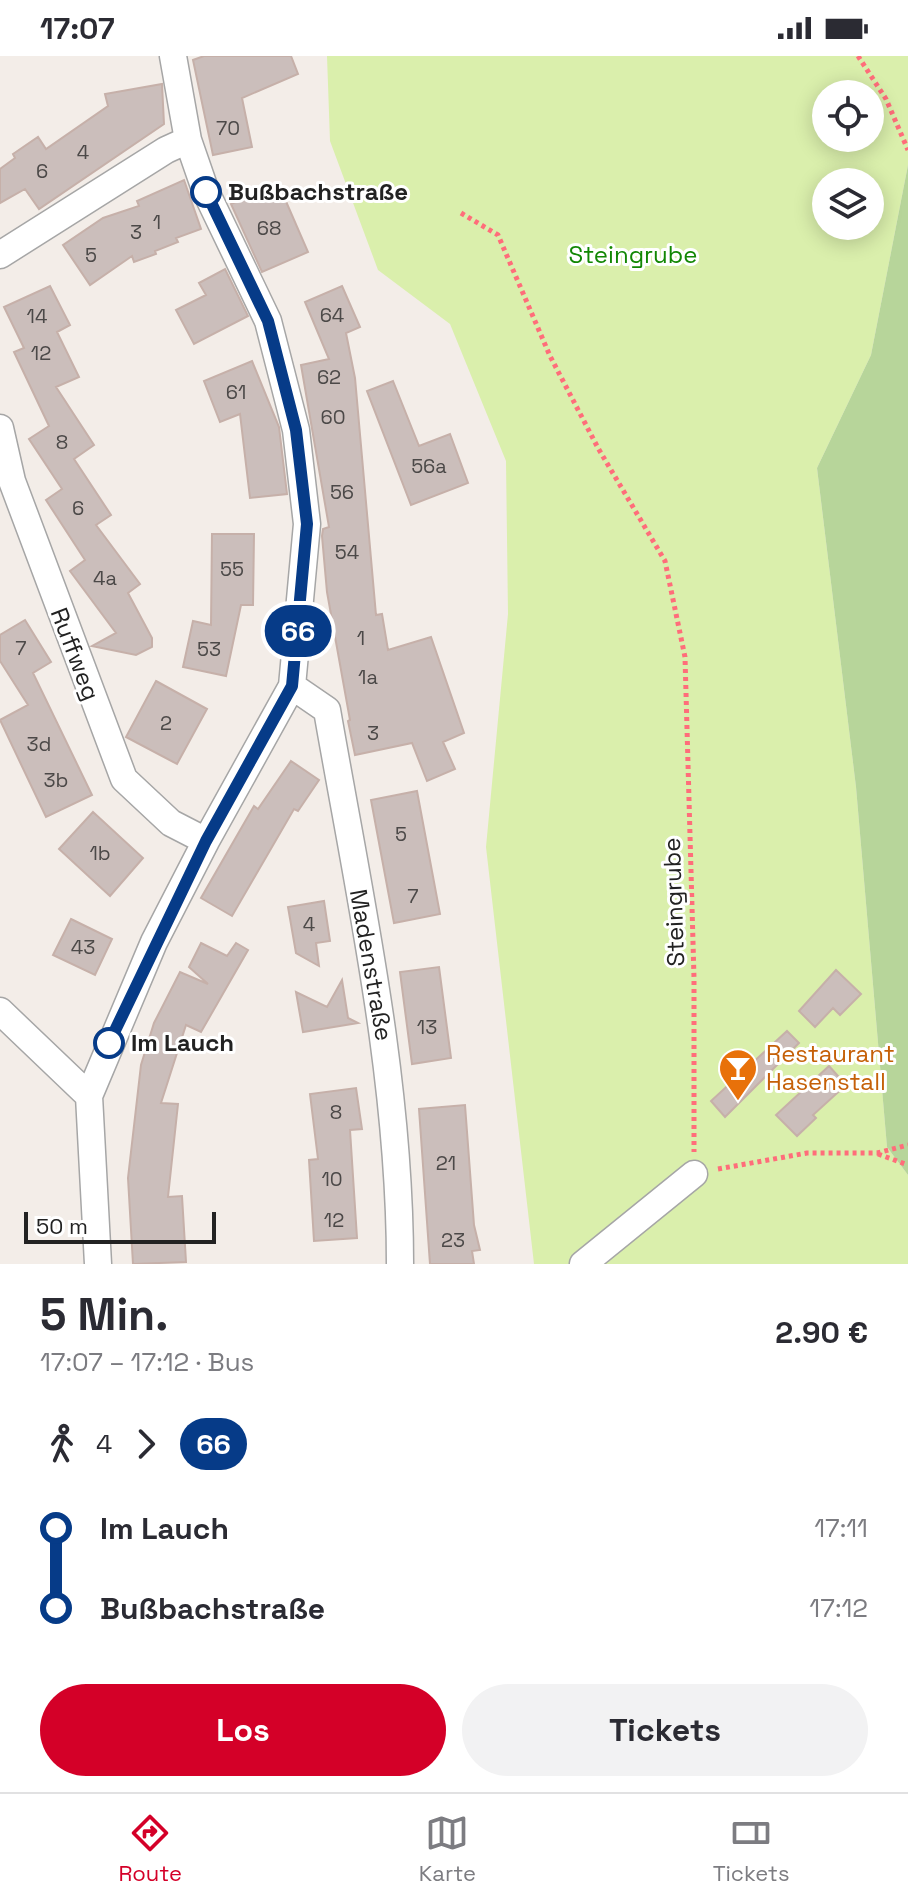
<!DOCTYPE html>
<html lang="de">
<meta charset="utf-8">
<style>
:root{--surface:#fff;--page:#f2f2f3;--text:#2b2b33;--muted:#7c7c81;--line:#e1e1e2;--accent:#d40028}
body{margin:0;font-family:"Space Grotesk",sans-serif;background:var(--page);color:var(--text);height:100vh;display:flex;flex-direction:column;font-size:30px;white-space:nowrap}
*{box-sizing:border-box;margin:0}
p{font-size:26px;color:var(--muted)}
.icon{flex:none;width:44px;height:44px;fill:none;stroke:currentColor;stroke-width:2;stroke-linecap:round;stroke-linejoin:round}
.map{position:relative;height:1208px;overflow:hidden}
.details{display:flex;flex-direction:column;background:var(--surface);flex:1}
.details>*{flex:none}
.badge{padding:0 16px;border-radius:26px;font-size:28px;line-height:52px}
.fabs{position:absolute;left:812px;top:24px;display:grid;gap:16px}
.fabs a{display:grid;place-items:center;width:72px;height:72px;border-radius:50%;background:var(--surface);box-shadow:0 4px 20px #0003;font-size:40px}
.scale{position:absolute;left:24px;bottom:20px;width:192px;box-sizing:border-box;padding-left:8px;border:4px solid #222;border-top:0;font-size:22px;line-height:28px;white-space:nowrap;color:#222;-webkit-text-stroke:6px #fff;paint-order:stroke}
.map>.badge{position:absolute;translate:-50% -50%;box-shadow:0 0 0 4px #fff}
.legs{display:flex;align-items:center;gap:12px;height:88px;padding:0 40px;font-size:26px}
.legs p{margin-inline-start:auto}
.headline{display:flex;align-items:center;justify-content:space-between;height:136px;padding:0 40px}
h1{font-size:44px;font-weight:700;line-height:60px}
.cta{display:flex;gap:16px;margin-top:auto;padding:16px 40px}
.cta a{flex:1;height:92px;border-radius:48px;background:var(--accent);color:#fff;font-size:32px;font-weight:700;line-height:92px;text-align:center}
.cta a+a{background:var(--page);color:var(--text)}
ul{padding:0 40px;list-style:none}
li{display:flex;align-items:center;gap:28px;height:80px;font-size:30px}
li i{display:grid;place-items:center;width:12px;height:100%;margin:0 10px;background:currentColor}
li i::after{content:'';width:20px;height:20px;margin:-10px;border:6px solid;border-radius:50%;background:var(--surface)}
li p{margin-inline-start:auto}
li:first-child i{background:linear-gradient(#0000 50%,currentColor 0)}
li:last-child i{background:linear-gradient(currentColor 50%,#0000 0)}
.status{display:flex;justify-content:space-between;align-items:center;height:56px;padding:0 40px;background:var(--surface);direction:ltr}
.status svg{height:22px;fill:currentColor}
.tabs{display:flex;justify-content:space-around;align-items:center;height:112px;border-top:2px solid var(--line);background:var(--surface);font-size:22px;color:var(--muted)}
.tabs a{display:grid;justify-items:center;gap:4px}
.tabs .on{color:var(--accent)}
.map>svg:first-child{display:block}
</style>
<div class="status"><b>17:07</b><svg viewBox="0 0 49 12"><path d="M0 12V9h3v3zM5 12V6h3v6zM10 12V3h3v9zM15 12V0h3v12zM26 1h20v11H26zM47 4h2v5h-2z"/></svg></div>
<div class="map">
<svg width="908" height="1208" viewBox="0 0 908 1208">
<rect width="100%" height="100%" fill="#f3ede8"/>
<path fill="#daefac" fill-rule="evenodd" d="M327,0H908V109L871,299L817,412L856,731L887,1091L908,1119V1208H534L486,791L508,558L506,405L450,268L378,214L330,85ZM826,38H870V82H826ZM826,126H870V170H826Z"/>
<path fill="#b7d59a" d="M908,109V1119L887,1091L856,731L817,412L871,299Z"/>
<path fill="#cbbebb" stroke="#c6b0a9" stroke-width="2" d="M204,0H291L298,18L242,42L252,91L213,99L193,4Z
M162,28L164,68L39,153L25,133L0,147V113L15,102L13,98L38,81L46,93L108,50L105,38Z
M184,124L201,173L176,182L178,186L155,195L156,198L134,206L132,200L90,229L63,189L103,162L139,150L137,145Z
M278,127L308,196L262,216L231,148Z
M225,213L248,260L194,288L176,254L206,239L199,227Z
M50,230L70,269L57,276L79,321L56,331L94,389L74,403L111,459L96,469L140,528L128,537L152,582V591L136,599L92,590L116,577L70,515L85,504L46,444L62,433L29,383L49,370L14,296L24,292L4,251Z
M342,230L360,271L346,277L355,322L376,559L382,558L388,594L431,581L464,677L443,686L455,713L427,725L412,687L355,699L348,665L350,664L327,536L322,480L323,473L329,471L301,309L329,303L305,246Z
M252,305L279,371L287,438L250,442L240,358L220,366L204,325Z
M393,325L419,390L450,378L468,427L411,449L367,335Z
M212,478H254L253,549H241L226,620L183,611L193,565L211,569Z
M25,564L51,606L33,617L92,739L46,761L0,664L28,649L0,605V579Z
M156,625L207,653L177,708L126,681Z
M291,705L319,724L298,755L294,753L232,860L201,842L254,750L258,753Z
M417,735L440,858L394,867L371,744Z
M93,756L143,802L110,840L59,793Z
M324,845L330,885L316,887L319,910L296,897L288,851Z
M71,863L112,883L95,919L53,899Z
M201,887L227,900L236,887L248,894L201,976L186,969L161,1047L178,1048L168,1141L182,1140L186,1206L133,1208L128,1122L141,1009L154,967L180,916L208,928L189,911Z
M439,911L451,1002L412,1008L400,916Z
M836,914L861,938L840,959L833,952L815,971L799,955Z
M342,924L348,962L358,967L303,976L296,936L327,951Z
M787,975L799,987L725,1061L711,1045Z
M829,1010L846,1029L813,1059L816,1062L797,1080L776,1059Z
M356,1032L362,1073L350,1074L357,1182L314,1185L309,1104L318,1103L310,1038Z
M465,1049L474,1169L480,1194L472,1195L474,1208H430L419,1053Z"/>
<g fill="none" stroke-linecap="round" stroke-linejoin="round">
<defs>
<path id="minor" d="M0,199L166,94L188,84
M0,372L12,425L124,723L171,767L206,785
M292,630L327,654C359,838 400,1021 400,1208
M0,955L89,1040
M98,1208L89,1040L154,886L206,785L292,630L307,468L296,374L268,265L206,136L188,84L173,0
M583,1208L694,1118"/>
</defs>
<use href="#minor" stroke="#a6a6a6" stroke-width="29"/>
<path stroke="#ff6d7a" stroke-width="5" stroke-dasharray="4 4" stroke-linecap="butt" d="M858,0L886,43L908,94
M461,157L498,179L550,300L598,392L665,505L685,601L694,922V1096
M878,1098L908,1109
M718,1113L807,1097H877L908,1089"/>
<use href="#minor" stroke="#fff" stroke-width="26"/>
</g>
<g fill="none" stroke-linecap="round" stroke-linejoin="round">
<defs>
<path id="line-1" d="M109,987L206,785L292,630L307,468L296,374L268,265L206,136"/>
</defs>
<use href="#line-1" stroke="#fff" stroke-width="18"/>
<use href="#line-1" stroke="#063b88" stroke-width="12"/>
</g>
<defs>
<symbol id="bar-pin" viewBox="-11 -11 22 30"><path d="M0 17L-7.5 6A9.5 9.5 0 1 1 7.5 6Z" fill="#e8710a" stroke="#fff"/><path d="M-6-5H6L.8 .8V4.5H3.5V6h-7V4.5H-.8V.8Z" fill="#fff"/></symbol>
</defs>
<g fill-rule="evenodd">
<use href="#bar-pin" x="716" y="990" width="44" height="60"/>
</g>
<g fill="#fff" stroke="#063b88" stroke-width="4">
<circle cx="206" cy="136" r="14"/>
<circle cx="109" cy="987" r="14"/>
</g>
<g text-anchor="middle" stroke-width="6" stroke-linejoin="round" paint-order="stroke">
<g font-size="20" fill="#4c4948">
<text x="228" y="79">70</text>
<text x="83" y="103">4</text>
<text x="42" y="122">6</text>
<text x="157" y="173">1</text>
<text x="269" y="179">68</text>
<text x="136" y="183">3</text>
<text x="91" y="206">5</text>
<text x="332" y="266">64</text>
<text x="37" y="267">14</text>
<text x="41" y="304">12</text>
<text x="329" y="328">62</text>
<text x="236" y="343">61</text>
<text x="333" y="368">60</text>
<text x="62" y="393">8</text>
<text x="429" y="417">56a</text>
<text x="342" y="443">56</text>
<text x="78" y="459">6</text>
<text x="347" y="503">54</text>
<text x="232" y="520">55</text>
<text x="105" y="529">4a</text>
<text x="361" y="589">1</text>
<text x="21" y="599">7</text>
<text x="209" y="600">53</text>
<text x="368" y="628">1a</text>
<text x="166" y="674">2</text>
<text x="373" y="684">3</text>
<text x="39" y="695">3d</text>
<text x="56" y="731">3b</text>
<text x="401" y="785">5</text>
<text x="100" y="804">1b</text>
<text x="413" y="847">7</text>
<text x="309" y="875">4</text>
<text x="83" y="898">43</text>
<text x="427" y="978">13</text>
<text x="336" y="1063">8</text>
<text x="446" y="1114">21</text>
<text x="332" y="1130">10</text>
<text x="334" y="1171">12</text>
<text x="453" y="1191">23</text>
</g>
<g font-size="24" font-weight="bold" fill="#222" stroke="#fff" text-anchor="start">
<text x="228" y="144">Bußbachstraße</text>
<text x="131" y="995">Im Lauch</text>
</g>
<g font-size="24" fill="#128704" stroke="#fff">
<text x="633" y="207">Steingrube</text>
</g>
<g font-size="24" fill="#222" stroke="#fff">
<text transform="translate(75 598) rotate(69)" y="8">Ruffweg</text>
<text transform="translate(674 846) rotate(-92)" y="8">Steingrube</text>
<text transform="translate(371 909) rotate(80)" y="8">Madenstraße</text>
</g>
<g font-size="24" fill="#c56008" stroke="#fff" text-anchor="start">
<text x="766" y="1006">Restaurant<tspan x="766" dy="28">Hasenstall</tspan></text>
</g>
</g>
</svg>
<div class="fabs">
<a><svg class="icon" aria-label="locate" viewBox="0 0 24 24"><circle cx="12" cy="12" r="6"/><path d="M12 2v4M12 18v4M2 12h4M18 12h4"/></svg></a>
<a><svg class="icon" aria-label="layers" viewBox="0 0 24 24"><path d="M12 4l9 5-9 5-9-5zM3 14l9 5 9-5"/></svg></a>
</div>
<div class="scale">50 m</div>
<b class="badge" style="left:298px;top:575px;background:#063b88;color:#fff">66</b>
</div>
<section class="details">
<div class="headline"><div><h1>5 Min.</h1><p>17:07 – 17:12 · Bus</p></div><b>2.90 €</b></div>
<div class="legs"><svg class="icon" aria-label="walk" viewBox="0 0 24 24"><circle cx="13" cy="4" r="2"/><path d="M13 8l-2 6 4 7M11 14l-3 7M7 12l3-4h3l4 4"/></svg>4<svg class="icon" aria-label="forward" viewBox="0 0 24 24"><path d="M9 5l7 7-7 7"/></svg><b class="badge" style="background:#063b88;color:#fff">66</b></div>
<ul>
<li><i style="color:#063b88"></i><b>Im Lauch</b><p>17:11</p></li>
<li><i style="color:#063b88"></i><b>Bußbachstraße</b><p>17:12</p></li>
</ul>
<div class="cta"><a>Los</a><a>Tickets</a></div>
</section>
<nav class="tabs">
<a class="on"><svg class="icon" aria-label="directions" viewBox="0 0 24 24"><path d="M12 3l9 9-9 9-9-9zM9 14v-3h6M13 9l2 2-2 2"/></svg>Route</a>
<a><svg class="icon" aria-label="map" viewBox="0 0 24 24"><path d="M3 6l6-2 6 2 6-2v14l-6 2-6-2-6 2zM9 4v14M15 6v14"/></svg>Karte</a>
<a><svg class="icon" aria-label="tickets" viewBox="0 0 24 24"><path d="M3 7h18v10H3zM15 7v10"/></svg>Tickets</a>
</nav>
